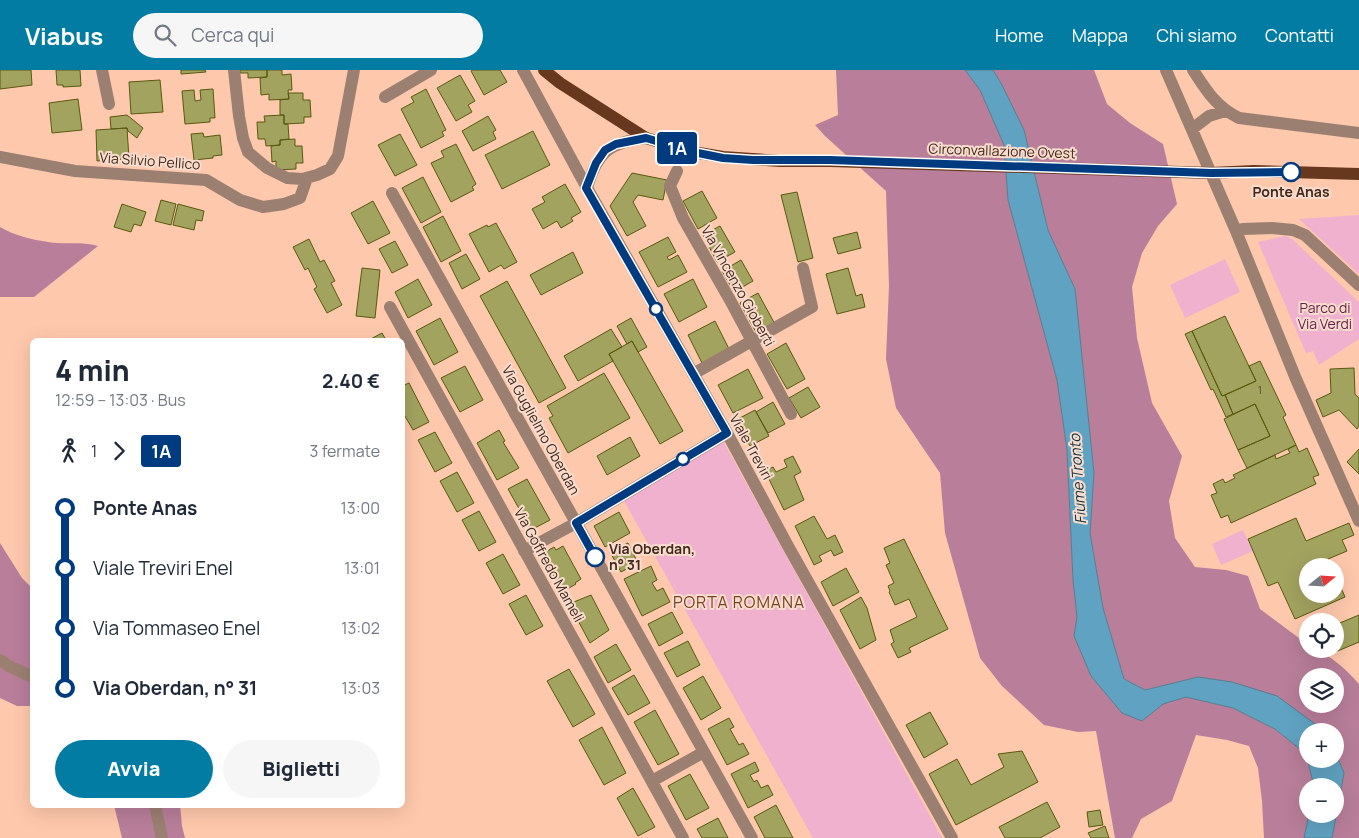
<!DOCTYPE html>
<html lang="it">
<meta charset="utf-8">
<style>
:root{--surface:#fff;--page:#f6f6f7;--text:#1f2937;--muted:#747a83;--accent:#027ca3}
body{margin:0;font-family:Manrope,sans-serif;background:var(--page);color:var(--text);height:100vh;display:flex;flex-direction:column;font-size:19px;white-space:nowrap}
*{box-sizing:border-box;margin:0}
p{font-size:16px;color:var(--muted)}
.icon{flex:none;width:28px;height:28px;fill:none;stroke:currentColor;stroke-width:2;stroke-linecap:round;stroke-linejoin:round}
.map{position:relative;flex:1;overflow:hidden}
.details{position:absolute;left:30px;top:268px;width:375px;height:470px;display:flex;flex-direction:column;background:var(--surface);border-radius:8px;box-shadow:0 5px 20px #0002}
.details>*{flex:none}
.badge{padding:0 10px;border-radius:4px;font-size:18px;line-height:32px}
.needle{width:32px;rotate:72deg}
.tools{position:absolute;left:1299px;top:488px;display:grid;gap:10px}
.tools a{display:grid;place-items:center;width:45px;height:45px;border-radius:50%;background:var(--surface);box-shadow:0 5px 20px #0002;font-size:25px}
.map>.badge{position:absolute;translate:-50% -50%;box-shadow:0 0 0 2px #fff}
.legs{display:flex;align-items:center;gap:8px;height:55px;padding:0 25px;font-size:16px}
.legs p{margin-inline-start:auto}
.headline{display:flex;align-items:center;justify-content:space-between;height:85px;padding:0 25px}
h1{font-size:28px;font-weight:800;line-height:38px}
.cta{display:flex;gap:10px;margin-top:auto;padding:10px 25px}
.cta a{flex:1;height:58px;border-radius:30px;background:var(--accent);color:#fff;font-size:20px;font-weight:800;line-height:58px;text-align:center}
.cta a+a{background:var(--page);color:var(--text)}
ul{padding:0 25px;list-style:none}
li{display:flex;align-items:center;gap:18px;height:60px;font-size:19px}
li i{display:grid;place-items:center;width:8px;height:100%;margin:0 6px;background:currentColor}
li i::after{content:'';width:12px;height:12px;margin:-6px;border:4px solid;border-radius:50%;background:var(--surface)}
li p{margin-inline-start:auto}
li:first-child i{background:linear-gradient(#0000 50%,currentColor 0)}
li:last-child i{background:linear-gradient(currentColor 50%,#0000 0)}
header{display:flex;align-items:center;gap:30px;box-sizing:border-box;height:70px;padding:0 25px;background:var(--accent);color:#fff}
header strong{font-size:24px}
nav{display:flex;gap:28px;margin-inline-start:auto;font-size:18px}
.search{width:350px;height:45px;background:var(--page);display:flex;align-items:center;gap:12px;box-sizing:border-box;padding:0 18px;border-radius:28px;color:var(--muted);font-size:19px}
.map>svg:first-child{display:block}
</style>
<header>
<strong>Viabus</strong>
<div class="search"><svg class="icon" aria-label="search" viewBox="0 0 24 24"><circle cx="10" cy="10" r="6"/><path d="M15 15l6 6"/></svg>Cerca qui</div>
<nav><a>Home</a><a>Mappa</a><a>Chi siamo</a><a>Contatti</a></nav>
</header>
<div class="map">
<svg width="1359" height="768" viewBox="0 0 1359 768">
<rect width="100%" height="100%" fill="#fec8ac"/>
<path fill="#efb1ce" d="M1359,145V204L1299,149Z
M1285,166L1292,169L1359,232V269L1319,295L1313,281L1306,283L1258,172Z
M1225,189L1240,222L1185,248L1170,215Z
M723,371L942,768H813L624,431Z
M1243,460L1253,481L1221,495L1212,474Z"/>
<path fill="#b87e9a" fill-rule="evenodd" d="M836,0H965L980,20L1004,75L1008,130L1057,310L1067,380L1073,510L1077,547L1074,566L1091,606L1122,643L1142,651L1163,634L1186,627L1233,638L1275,659L1306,684L1314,716H1308V744H1312L1308,749L1304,768H1264L1262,731L1258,698L1249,676L1227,670L1196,665L1172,731L1141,749L1132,768H1115L1096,661L1078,662L1044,655L1002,616L980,588L945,463L940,403L896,338L886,289L889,216L886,121L825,66L815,55L838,45Z
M993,0H1094L1107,34L1130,53L1163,74L1177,134L1158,156L1142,183L1132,217L1137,268L1152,333L1182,386L1169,431L1175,468L1195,497L1226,500L1248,506L1260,539L1307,574L1308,579C1325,579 1348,601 1359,614V768H1332L1344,703L1335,681V661H1323L1198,607L1145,620L1124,609L1103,538L1090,463L1094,403L1075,219L1048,160L1024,60L1002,15ZM1308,606H1335V634H1308Z
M0,157C13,165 33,170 48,172C65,175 81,171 98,176L34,227H0Z
M0,473L22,508L32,518V636H17L0,628Z
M114,735H180L182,756L185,768H122Z"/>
<path fill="#60a2c1" stroke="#577d8f" d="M965,0H993L1002,15L1024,60L1048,160L1075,219L1094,403L1090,463L1103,538L1124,609L1145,620L1198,607L1232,612L1277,626L1322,659L1323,661H1308V689H1335V681L1344,703L1332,768H1304L1308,749L1312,744H1335V716H1314L1306,684L1275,659L1233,638L1186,627L1163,634L1142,651L1122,643L1091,606L1074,566L1077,547L1073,510L1067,380L1057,310L1008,130L1004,75L980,20Z"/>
<path fill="#a2a35f" stroke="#59590f" d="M0,0H31L32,15L0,19Z
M56,0H80L81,16L63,17V15H57Z
M181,0H205L206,2L181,4Z
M240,0H267V7L248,8V3H240Z
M267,0H282V5L291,4L292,20H288L289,29L269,30V24L261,25L260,8L267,7Z
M473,0H500L507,12L484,25L471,1Z
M460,5L475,31L468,35L472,42L456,51L437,18Z
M160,10L163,42L131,44L129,12Z
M213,19L215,48H210V52L185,54L182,21L194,20L195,31L201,30L200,20Z
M426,19L446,60L442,62L444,66L421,78L401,39L414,32L411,27Z
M288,23H303V30H310L311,47H304V53L284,54V45H280V30L289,29Z
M78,29L82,60L52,63L49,33Z
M127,45L143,58L137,68L128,61L127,58L111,59L110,47Z
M284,45V54H288L289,69L280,70V75L266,76L265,69H258L257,52H265L264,46Z
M488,46L496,60L493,62L496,69L473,81L462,61Z
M127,58L129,89L97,91L96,60Z
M533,61L550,95L502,119L485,85Z
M203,63L204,67L220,65L222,85L213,86V88L194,90L191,64Z
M400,64L417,95L395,106L378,75Z
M295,69V76H302L303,93H296V99L276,100V91L272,92L271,76L280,75V70Z
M456,74L476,114L472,117L474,120L451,132L431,93L444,87L441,81Z
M632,103L667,110L663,130L638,125L633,132L646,156L627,166L610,136Z
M423,107L441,142L421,153L402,118Z
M565,114L581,142L571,148L573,151L561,158L557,151L543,159L532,139L545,132L542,127Z
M702,121L717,148L698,159L683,131Z
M797,122L813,188L798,192L781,125Z
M161,130L176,134L171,155L155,151Z
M373,131L390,163L368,174L351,143Z
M122,134L146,142L141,156L134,154L131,162L114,157Z
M178,134L204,141L202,151L196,150L194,160L173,155Z
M443,146L461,181L441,192L423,157Z
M496,153L517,192L504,199L501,195L489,202L469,164L487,155L488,157Z
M720,156L735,182L717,192L703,165Z
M857,162L861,178L838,184L833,168Z
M668,167L676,182L667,187L669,190L678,185L687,202L658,217L639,182Z
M309,169L320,192L324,190L335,211L331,213L342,235L327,243L314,219L317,217L308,198L305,200L293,177Z
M395,171L408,195L392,203L379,179Z
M573,182L583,203L541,225L530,205Z
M466,184L480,209L462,219L449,193Z
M741,190L753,211L734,222L722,201Z
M362,198L380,200L375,248L356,246Z
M848,198L856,226L862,224L865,237L837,244L826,204Z
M418,209L432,235L408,248L395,222Z
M693,209L707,237L679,252L664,224Z
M507,211L566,318L539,333L480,226Z
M758,223L776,256L758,266L740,233Z
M1225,246L1256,311L1222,326L1192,261Z
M440,248L458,282L434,295L416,261Z
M631,248L647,277L638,282L632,271L627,274L617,256Z
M715,251L730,281L703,295L688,265Z
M611,259L622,277L609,284L613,291L578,311L564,286Z
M1192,261L1222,326L1225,325L1233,344L1226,347L1213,319L1211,320L1185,264Z
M382,263L386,270H369Z
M632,271L683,361L660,374L609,284Z
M786,273L805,309L787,319L767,284Z
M1260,291L1286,345L1283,347L1296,375L1247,398L1238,380L1270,366L1255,334L1233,344L1225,325L1256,311L1249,296Z
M465,296L483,330L460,342L441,308Z
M1354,298L1355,324L1359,328V356L1357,359L1339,340L1323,347L1316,330L1331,323L1330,299Z
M748,299L763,328L733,343L718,315Z
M604,303L630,348L568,383L549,348L553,346L547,336Z
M409,313L429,352L413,360L402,341V316Z
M808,317L820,337L801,348L789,328Z
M773,332L785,354L768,363L756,342Z
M1255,334L1270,366L1238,380L1224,349Z
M755,340L769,366L750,376L736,350Z
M499,360L505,371L503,372L519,398L497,410L477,373Z
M435,362L452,393L435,402L418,370Z
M630,367L640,386L607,405L597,386Z
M1296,375L1299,382L1307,378L1319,405L1313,407L1316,414L1231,453L1228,445L1221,448L1211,425L1217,423L1213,414L1223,409L1225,413L1235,408L1233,405L1275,385L1276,389L1290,383L1288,379Z
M1359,379V404L1347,392Z
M793,386L801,402L794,406L804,430L784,440L765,401L773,397L776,402L787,397L784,390Z
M457,402L474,433L457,442L440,411Z
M527,409L550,450L531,460L508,419Z
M479,441L496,472L479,481L462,450Z
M619,442L630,463L605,477L594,456Z
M814,446L827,469L835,465L843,482L834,486L831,480L819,486L822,491L814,495L795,456Z
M1296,448L1306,471L1349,453L1354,465L1342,470L1347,481L1328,489L1332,496H1308V524H1335V504L1345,527L1295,549L1278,512L1268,516L1248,469Z
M904,469L948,559L909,578L911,582L898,588L891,574L894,572L890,560L917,547L909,529L895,535L889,522L890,521L888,516L894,513L886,495L890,493L884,478Z
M628,473L638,493L621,502L610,482Z
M563,476L581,509L575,513L576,514L562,522L542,484L554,477L556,480Z
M503,484L520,515L503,524L486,493Z
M651,496L657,510L652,513L657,521L663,518L670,532L642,546L624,509Z
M846,498L859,522L833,536L821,512Z
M526,525L543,556L526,565L509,534Z
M591,525L609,560L590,573L569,534Z
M861,527L867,538L876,570L860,579L840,540Z
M672,542L683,563L659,576L648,554Z
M1359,545V572L1333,583L1331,579H1335V555Z
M688,571L700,595L677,607L664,583Z
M616,574L631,600L608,613L594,587Z
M569,599L595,644L573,657L547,611Z
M634,605L650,633L628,645L612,618Z
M703,606L721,638L701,650L683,618Z
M655,640L679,684L658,695L634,652Z
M930,642L948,674L924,688L906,655Z
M729,648L734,657L730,659L739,675L743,673L749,684L727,695L708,659Z
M602,657L626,703L604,715L579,670Z
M1022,681L1038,712L956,755L929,704L957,689L971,715L1004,697L998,684Z
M755,692L759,701L750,705L754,712L757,710L761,718L768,715L773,725L748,738L731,704Z
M690,704L709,738L686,750L668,716Z
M633,718L655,757L638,766L617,728Z
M1047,732L1060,757L1040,768H1005L999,757Z
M776,735L793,768H765L754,747Z
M1100,740L1103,755L1089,757L1087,742Z
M718,748L728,768H702L697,759Z
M1105,756L1109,768H1091L1088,763Z"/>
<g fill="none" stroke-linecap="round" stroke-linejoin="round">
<path stroke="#9b7f71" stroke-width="12" d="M102,0L109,34
M234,0L239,46L243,68L248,82L267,98L287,108L302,109L317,105L330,99L338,86L354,0
M523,0L587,118L727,363L788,476L952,768
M1166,0L1236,161L1296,309L1359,451
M1193,0C1206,20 1216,37 1239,48L1359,63
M385,27L431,0
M1192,59L1209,46L1225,41
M0,87L75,101L206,110L240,130L263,137L284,134L300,128L307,108
M677,101L670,116L683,148L730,230L791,344
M587,118C597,82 610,72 646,68
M392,123L752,768
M1236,161L1243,159L1272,158L1293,160L1305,165L1359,215
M390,237L683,768
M693,304L812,237L803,198
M524,481L576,453L727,363
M0,590L9,596L32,607
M652,711L704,682
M155,735L162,768"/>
<path stroke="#67381d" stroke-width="12" d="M544,0L560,13L646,68L693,82L723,87L780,91H830
M1254,101L1359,104"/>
<path stroke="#67381d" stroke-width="12" d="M830,91L1211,103L1254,101"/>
</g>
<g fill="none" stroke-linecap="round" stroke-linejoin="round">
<defs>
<path id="line-1" d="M595,487L576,453L727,363L586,118L596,93L605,80L616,74L646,68L693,82L723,88L753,90H830L1211,103L1291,102"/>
</defs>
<use href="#line-1" stroke="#fff" stroke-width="11"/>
<use href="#line-1" stroke="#003b80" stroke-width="8"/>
</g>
<g fill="#fff" stroke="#003b80" stroke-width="2.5">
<circle cx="1291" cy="102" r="9"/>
<circle cx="656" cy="239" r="6"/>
<circle cx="683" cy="389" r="6"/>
<circle cx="595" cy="487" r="9"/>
</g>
<g text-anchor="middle" stroke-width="4" stroke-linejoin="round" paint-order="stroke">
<g font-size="11" fill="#5a472b">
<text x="1260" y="324">1</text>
</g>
<g font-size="14" fill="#42281a" stroke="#f8dcce">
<text transform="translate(1002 81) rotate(2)" y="5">Circonvallazione Ovest</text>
<text transform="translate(150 91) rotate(4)" y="5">Via Silvio Pellico</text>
<text transform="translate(738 216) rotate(61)" y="5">Via Vincenzo Gioberti</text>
<text transform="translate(541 360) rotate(61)" y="5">Via Guglielmo Oberdan</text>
<text transform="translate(751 377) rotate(61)" y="5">Viale Treviri</text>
<text transform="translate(549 495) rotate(61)" y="5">Via Goffredo Mameli</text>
</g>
<g font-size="14" font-weight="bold" fill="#42281a" stroke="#f8dcce">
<text x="1291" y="127">Ponte Anas</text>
<text x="609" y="484" text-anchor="start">Via Oberdan,<tspan x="609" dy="16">n° 31</tspan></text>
</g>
<g font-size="14" fill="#682249" stroke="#f8dcce">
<text x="1325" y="243">Parco di<tspan x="1325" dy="16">Via Verdi</tspan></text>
</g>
<g font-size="15" font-style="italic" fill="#143441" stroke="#f8dcce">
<text transform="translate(1078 409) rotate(-94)" y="5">Fiume Tronto</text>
</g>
<g font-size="16" letter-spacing="1" fill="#79411f" stroke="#f8dcce">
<text x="739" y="538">PORTA ROMANA</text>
</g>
</g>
</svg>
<div class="tools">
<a><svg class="needle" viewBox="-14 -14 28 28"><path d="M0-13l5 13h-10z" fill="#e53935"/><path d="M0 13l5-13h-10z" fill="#747a83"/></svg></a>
<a><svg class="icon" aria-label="locate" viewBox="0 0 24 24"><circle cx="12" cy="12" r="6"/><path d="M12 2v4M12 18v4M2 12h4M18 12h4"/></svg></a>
<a><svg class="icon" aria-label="layers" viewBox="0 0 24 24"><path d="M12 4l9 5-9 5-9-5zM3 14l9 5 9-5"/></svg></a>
<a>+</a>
<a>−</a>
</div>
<b class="badge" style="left:677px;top:78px;background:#003b80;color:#fff">1A</b>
<section class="details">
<div class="headline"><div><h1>4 min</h1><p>12:59 – 13:03 · Bus</p></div><b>2.40 €</b></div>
<div class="legs"><svg class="icon" aria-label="walk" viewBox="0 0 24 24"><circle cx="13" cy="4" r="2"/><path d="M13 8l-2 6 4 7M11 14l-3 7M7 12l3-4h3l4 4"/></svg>1<svg class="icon" aria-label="forward" viewBox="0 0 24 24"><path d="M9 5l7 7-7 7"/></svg><b class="badge" style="background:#003b80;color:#fff">1A</b><p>3 fermate</p></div>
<ul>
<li><i style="color:#003b80"></i><b>Ponte Anas</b><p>13:00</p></li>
<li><i style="color:#003b80"></i><span>Viale Treviri Enel</span><p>13:01</p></li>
<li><i style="color:#003b80"></i><span>Via Tommaseo Enel</span><p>13:02</p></li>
<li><i style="color:#003b80"></i><b>Via Oberdan, n° 31</b><p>13:03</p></li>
</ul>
<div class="cta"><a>Avvia</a><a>Biglietti</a></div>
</section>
</div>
